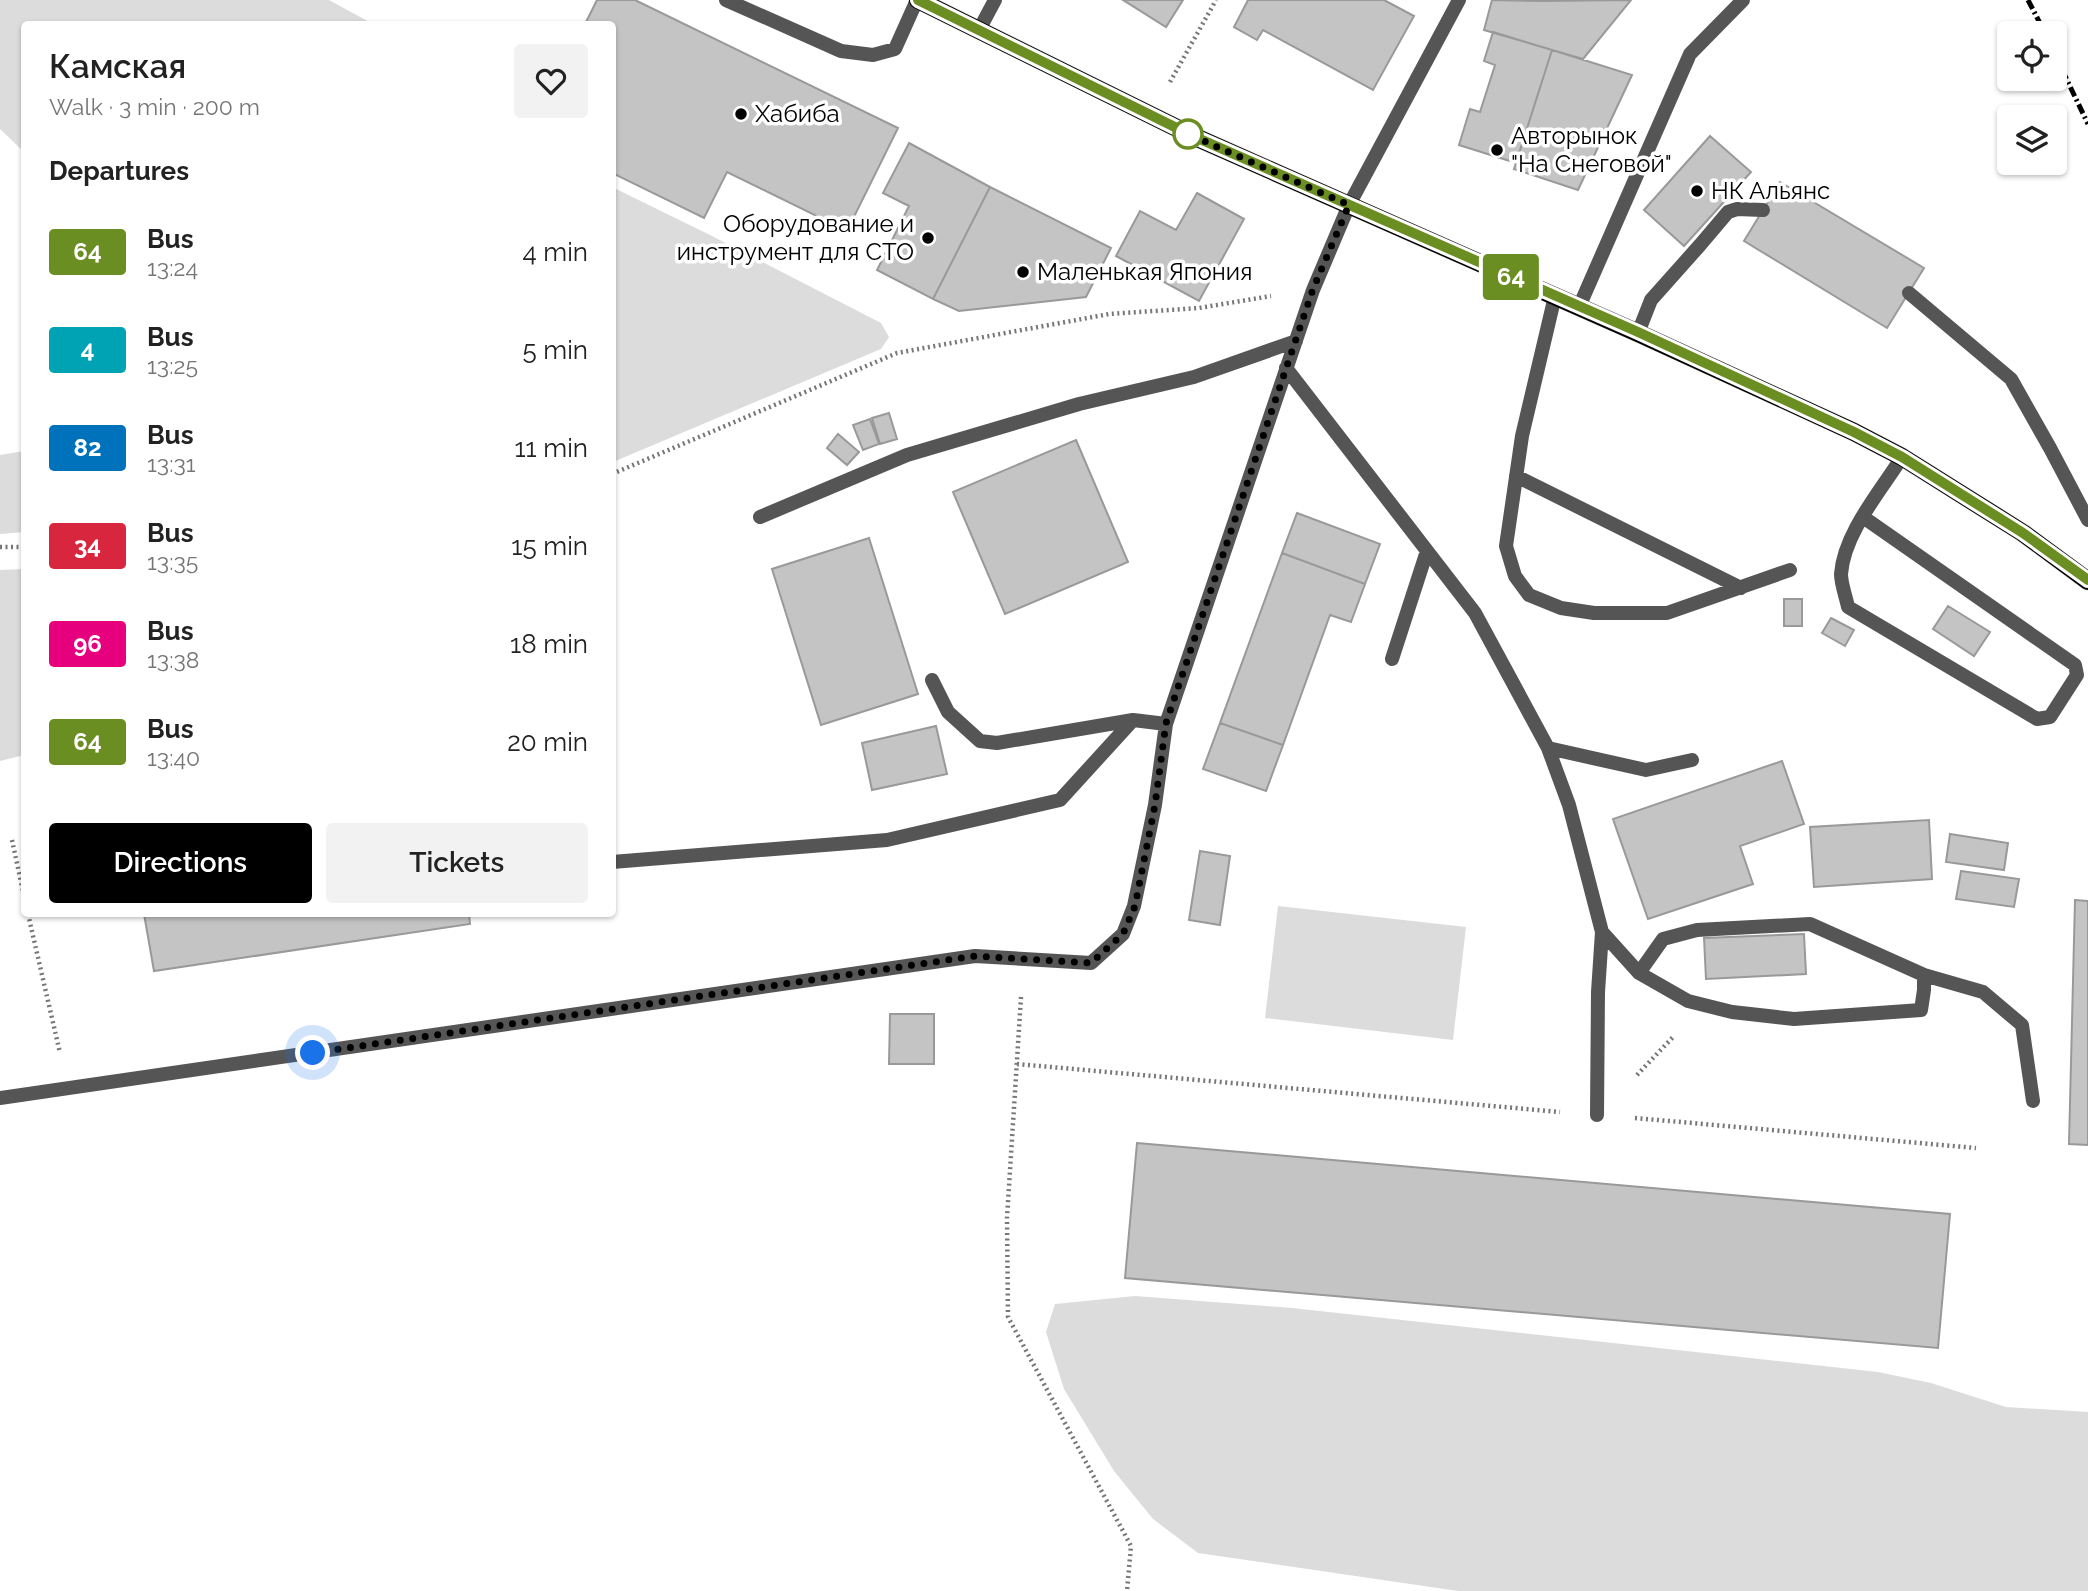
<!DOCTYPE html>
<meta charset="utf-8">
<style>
:root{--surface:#fff;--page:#f2f2f2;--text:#222;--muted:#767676;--accent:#000}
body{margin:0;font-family:Raleway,sans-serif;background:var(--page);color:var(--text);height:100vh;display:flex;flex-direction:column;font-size:26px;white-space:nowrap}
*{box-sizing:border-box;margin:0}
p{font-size:23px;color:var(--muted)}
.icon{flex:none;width:38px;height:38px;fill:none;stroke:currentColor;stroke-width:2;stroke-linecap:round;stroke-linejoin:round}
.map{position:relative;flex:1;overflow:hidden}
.details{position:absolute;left:21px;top:21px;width:595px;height:896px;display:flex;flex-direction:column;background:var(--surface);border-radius:7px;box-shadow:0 2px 5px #0004}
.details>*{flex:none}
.badge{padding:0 14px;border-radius:5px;font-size:24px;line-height:46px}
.tools{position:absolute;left:1997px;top:21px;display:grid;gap:14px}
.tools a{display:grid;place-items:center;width:70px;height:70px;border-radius:7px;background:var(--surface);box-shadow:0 2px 5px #0004;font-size:35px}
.you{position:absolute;width:35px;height:35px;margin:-18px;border:5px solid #fff;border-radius:50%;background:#1a73e8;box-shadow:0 0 0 10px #1a73e833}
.map>.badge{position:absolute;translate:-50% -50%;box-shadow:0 0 0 4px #fff}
h2{padding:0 28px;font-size:26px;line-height:63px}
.round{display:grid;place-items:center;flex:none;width:74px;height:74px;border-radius:7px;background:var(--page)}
.overview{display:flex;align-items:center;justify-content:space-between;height:119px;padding:0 28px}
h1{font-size:33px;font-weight:600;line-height:52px}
.cta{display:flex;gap:14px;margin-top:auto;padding:14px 28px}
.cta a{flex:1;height:80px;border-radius:7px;background:var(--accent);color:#fff;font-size:28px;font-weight:600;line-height:80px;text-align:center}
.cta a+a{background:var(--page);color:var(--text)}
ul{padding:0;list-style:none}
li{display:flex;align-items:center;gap:21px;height:98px;padding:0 28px}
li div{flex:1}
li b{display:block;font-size:26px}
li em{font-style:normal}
li .badge{min-width:77px;font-weight:700;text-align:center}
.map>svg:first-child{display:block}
</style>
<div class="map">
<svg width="2088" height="1591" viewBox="0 0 2088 1591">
<rect width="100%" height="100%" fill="#fff"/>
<path fill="#dcdcdc" d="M0,0H329L373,24H24V152L0,129Z
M612,187L708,234L881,323L889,337L881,349L613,462Z
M24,451V532L0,534V455Z
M24,569V755L0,761V570Z
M1278,906L1466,927L1453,1040L1265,1018Z
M1135,1296L1292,1308L1878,1372L1931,1383L2006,1407L2088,1412V1591H1458L1198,1553L1153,1519L1114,1471L1064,1389L1046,1332L1055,1304Z"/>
<path fill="#c4c4c4" stroke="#999" stroke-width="2" d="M597,0H635L898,128L847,231L727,172L704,218L612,173V24H585Z
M1123,0H1183L1166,27Z
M1248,0H1384L1414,16L1373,90L1263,30L1257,40L1234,27Z
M1492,0L1543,1L1631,0L1583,59L1484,30Z
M1493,32L1552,50L1516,163L1459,145L1470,109L1480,112L1495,65L1484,61Z
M1552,50L1632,75L1578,190L1514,169Z
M1710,136L1751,172L1684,246L1644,210Z
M909,143L990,187L933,299L877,270L909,206L883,193Z
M1780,182L1924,268L1887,328L1744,241Z
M990,187L1111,248L1086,297L959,311L933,299Z
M1197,193L1244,219L1199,301L1116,256L1140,211L1176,230Z
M889,413L897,439L880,444L872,418Z
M870,419L879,444L863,450L853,425Z
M838,434L859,452L847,465L827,448Z
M1076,440L1128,562L1005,614L953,492Z
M1297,513L1380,544L1365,584L1282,553Z
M869,538L918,694L821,725L772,569Z
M1282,553L1365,584L1351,622L1330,615L1283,745L1220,723Z
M1784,599H1802V626H1784Z
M1948,606L1990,632L1974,656L1933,629Z
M1831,618L1854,630L1845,646L1822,633Z
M1220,723L1283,745L1266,791L1203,769Z
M936,726L947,774L872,790L862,743Z
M1782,761L1804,824L1740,846L1753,884L1648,919L1613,819Z
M1929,820L1932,879L1814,887L1810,827Z
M1950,834L2008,843L2004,870L1946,862Z
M1200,851L1230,856L1220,925L1189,920Z
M1961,871L2019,879L2014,907L1956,899Z
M2075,900L2088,901V1145L2069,1144Z
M144,914H469L470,924L154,971Z
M1804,934L1806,974L1706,979L1704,938Z
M890,1014H934V1064H889Z
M1137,1143L1950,1214L1938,1348L1125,1278Z"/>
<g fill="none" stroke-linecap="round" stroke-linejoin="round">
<defs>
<path id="primary" d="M918,0L1193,136L1638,333L1854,432L1902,457L2023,533L2088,581"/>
</defs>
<use href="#primary" stroke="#dbdbdb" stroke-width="19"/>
<path stroke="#777" stroke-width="4.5" stroke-dasharray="2 3.5" stroke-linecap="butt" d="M1170,82L1216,0
M612,474L897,353L1109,314L1199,308L1271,296
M0,547H24
M12,840L24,896
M28,914L60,1053
M1021,997L1007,1218L1008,1317L1131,1546L1127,1591
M1017,1064L1560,1112
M1637,1075L1674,1036
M1635,1118L1976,1148"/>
<path stroke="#555" stroke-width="14" d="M726,0L841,51L873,55L895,49L917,0
M979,30L995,0
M1909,293L2011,379L2050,448L2088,520
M1555,296L1522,436L1506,546L1515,576L1529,595L1561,608L1594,613H1667L1790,570
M1579,307L1690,54L1743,0
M1638,333L1651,300L1700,245L1728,212L1737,209L1763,210
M1286,368L1475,613L1548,748L1569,805L1602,932L1639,973L1688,1001L1732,1012L1794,1019L1921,1010L1924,990V975L1810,924L1697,930L1663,939L1639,973
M1516,476L1741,588
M760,517L907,455L1079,404L1194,377L1296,341
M1863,517L2075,665L2077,675L2050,717L2037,719L1848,607C1846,597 1841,584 1841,574C1844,533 1880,492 1902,457
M1392,659L1427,551
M932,680L948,712L980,741L997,743L1133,720
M1548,748L1646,770L1692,760
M612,862L887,840L1060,800L1133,720L1166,724
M1924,975L1983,992L2022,1025L2033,1101
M0,1098L975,956L1091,963L1123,934L1134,906L1155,805L1166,724L1313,290L1349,205L1459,0
M1597,1115L1598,992L1602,932"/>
<use href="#primary" stroke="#000" stroke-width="18"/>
<path stroke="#000" stroke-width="5" stroke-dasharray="10 3.5 2 3.5" stroke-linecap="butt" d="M2028,0L2045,33
M2054,53L2088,124"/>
</g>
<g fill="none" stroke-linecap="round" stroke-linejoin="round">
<defs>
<path id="line" d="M918,0L1193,136L1638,332L1854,432L1902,457L2023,533L2088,580"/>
</defs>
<use href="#line" stroke="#fff" stroke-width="16"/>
<use href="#line" stroke="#6b8e23" stroke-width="10"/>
<path stroke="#000" stroke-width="7" stroke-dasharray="0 12.6" d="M313,1053L975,956L1091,963L1123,934L1135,906L1155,805L1166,723L1313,289L1349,205L1188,134"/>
</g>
<g fill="#000" stroke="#fff" stroke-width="2.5">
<circle cx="741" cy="114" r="7"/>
<circle cx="1497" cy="150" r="7"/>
<circle cx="1697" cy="191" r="7"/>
<circle cx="928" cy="238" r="7"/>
<circle cx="1023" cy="272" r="7"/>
</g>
<circle fill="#fff" stroke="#6b8e23" stroke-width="3.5" cx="1188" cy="134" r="14"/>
<g text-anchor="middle" stroke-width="7" stroke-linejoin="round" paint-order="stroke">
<g font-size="24" fill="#000" stroke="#fff" text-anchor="start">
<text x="755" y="122">Хабиба</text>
<text x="1511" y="144">Авторынок<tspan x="1511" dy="28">"На Снеговой"</tspan></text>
<text x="1711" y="199">НК Альянс</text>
<text x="914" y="232" text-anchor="end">Оборудование и<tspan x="914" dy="28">инструмент для СТО</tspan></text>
<text x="1037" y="280">Маленькая Япония</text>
</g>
</g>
</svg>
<div class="tools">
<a><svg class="icon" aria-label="locate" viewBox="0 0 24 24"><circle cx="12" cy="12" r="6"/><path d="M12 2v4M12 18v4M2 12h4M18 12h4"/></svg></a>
<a><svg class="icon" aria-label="layers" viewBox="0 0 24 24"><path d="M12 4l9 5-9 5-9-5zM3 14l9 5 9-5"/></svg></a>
</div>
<div class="you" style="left:313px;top:1053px"></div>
<b class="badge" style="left:1511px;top:277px;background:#6b8e23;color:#fff">64</b>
<section class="details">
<div class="overview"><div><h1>Камская</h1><p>Walk · 3 min · 200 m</p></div><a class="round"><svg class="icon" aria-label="heart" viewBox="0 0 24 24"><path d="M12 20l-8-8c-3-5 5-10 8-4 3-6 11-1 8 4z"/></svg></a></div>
<h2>Departures</h2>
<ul>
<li><span class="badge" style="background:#6b8e23;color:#fff">64</span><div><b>Bus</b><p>13:24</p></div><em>4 min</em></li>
<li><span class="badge" style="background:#00a3b4;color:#fff">4</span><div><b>Bus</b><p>13:25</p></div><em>5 min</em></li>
<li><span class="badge" style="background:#0072bc;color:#fff">82</span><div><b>Bus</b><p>13:31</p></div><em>11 min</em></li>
<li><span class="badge" style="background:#d7263d;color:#fff">34</span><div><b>Bus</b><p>13:35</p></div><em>15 min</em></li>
<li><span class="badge" style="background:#e6007e;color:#fff">96</span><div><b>Bus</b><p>13:38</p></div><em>18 min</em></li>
<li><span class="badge" style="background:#6b8e23;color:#fff">64</span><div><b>Bus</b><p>13:40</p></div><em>20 min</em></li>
</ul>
<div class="cta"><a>Directions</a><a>Tickets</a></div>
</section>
</div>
